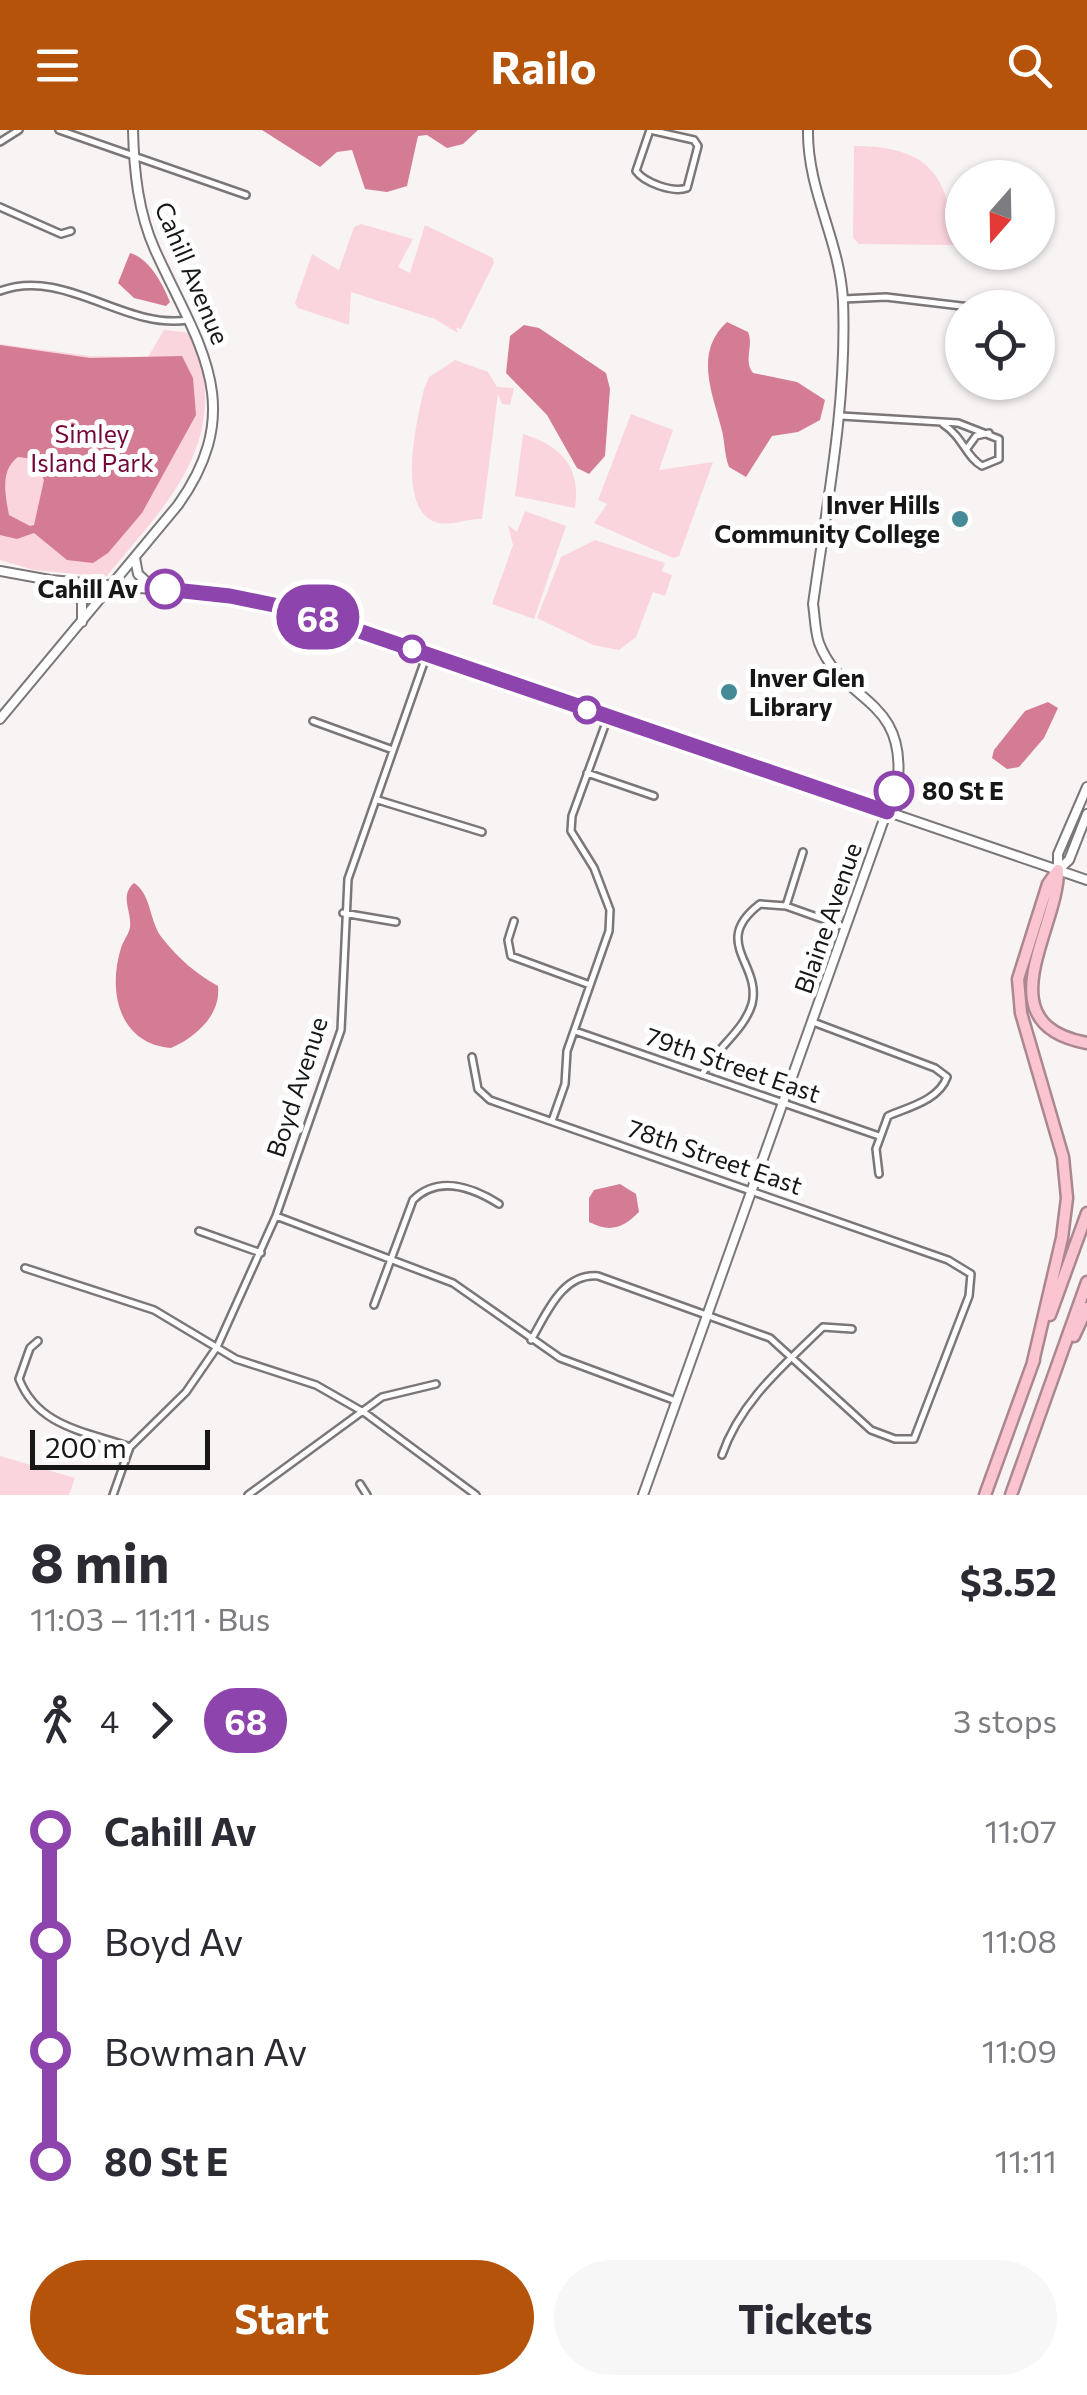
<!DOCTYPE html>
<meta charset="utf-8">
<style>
:root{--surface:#fff;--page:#f7f7f7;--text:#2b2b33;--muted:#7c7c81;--accent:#b45309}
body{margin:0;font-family:Commissioner,sans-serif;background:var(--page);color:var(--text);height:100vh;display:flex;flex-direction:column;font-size:38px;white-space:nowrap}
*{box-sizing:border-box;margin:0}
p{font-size:32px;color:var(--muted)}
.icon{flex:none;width:55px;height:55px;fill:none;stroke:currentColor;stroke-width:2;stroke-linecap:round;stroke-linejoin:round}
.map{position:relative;height:1365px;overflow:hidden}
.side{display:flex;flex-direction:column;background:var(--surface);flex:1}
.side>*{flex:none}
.badge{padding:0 20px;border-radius:32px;font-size:35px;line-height:65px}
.needle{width:65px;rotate:200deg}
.tools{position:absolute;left:945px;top:30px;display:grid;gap:20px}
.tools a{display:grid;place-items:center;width:110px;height:110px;border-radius:50%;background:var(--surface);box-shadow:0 2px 8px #0004;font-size:50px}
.scale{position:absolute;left:30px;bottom:25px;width:180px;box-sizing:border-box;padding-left:10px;border:5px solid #181717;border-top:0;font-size:28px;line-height:35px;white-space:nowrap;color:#181717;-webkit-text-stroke:8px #fff;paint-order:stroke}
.map>.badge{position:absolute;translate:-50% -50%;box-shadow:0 0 0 5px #fff}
.legs{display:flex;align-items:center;gap:15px;height:110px;padding:0 30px;font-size:32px}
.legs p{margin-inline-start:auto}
.headline{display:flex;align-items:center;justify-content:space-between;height:170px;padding:0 30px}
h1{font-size:55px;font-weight:700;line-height:75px}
.action{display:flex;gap:20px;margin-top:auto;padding:20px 30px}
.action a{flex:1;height:115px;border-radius:60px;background:var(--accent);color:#fff;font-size:40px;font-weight:700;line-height:115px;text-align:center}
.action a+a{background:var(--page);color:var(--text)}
ul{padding:0 30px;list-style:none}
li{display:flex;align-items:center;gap:35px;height:110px;font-size:38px}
li i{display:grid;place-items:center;width:15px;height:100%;margin:0 12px;background:currentColor}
li i::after{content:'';width:25px;height:25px;margin:-12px;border:8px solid;border-radius:50%;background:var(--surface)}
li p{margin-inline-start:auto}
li:first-child i{background:linear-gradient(#0000 50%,currentColor 0)}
li:last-child i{background:linear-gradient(currentColor 50%,#0000 0)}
header{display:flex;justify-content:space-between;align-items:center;height:130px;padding:0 30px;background:var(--accent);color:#fff;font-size:45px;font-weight:700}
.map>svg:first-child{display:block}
</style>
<header><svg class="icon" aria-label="menu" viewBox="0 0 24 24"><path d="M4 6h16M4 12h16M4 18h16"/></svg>Railo<svg class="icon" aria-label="search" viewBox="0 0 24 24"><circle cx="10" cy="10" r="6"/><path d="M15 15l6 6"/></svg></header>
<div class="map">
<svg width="1087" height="1365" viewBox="0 0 1087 1365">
<rect width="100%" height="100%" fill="#f8f4f4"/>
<path fill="#fad5de" d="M854,16C927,16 950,44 954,115L859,114L853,108Z
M361,94L413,109L398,137L410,143L425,95L493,128L494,133L461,199L456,198L458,203L435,189L351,162L349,195L298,178L295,173L312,124L339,140L354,97Z
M164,200L192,203C233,311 170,369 106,447L34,440L0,430V214L90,226L148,227Z
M455,230L488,242L497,257L514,258L510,275L502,274L498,264L482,389C466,388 451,397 435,392C396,377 417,290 424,259L429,247Z
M631,284L673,300L659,340L713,332L679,426L673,428L594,393L607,374L598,370Z
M523,304C562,316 581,337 575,378L515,366Z
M525,381L566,396L534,489L492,474L513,415L508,395L517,402Z
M595,410L665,433L662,441L672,445L665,466L653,462L636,507L619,520L593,515L537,488L561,427Z
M0,1326L75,1348L69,1365H0Z"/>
<path fill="#d57c95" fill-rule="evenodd" d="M262,0H478L463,14L447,18L427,5L418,6L407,56L387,62L365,59L352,20L337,22L320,37Z
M130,123C149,128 163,154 170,172L166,176L134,168L118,153Z
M727,192L748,202C754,216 743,231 753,243L797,252L825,270L820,290L798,302L772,306L746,347L729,337C724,324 725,310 721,297C712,262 694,222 727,192Z
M524,195L539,198L606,243L610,259L605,326L589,344L577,338L547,285L506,243L510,206Z
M0,215L90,228L182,226L193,248L196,285L142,383L108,423L93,433L67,430L34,403L17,409L0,405ZM18,327L34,329L44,350L34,395L30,396L9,385C5,364 0,340 18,327Z
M1048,572L1058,578L1044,608L1019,637L1007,639L992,628L994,620L1025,581Z
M134,753C152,764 149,793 163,809C178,828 196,844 218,856C221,885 196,907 171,918C120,914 107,863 121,818C123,811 129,804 130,797C132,781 119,766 134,753Z
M620,1054L636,1064L639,1082C623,1098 611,1103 589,1092V1068L594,1060Z"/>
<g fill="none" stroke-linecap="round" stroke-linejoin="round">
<defs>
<path id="street" d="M59,0L246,65
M650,0L694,10L698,16L687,58C673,63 645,53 636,41Z
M0,12L19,0
M0,77L61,104L71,101
M0,161C65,137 124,200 188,190
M843,169L886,167L978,178
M1038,185V195
M841,286L958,293L999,309V329L982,336C966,327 963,307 943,294
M968,317L976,306L989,303
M313,591L393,620
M587,643L654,666
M378,670L482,702
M786,776L803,722
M343,783L396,792
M514,791L508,810L511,826L590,855
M813,892L935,938L947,947C939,970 909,977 888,986L876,1019L879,1044
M575,901L879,1006
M472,927L478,959L490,970L948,1130L971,1144L969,1166L914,1309H895L871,1300L770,1208L598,1146C562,1143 547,1183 531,1210
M702,945C715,919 744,901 752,874C762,834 710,812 760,774L786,776L845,797
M552,991L565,954L567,921L609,801L610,780L594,738L571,701L572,686L608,587
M276,1086L453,1153L560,1228L676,1271
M199,1101L261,1123
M25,1138L154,1180L236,1229L316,1255L365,1283L476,1365
M374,1175L413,1070C438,1045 472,1057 499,1074
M38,1211L30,1218L19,1249C38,1297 85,1301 130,1317
M722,1325C740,1272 783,1236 823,1197L852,1199
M360,1354L367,1365
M113,1365L130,1317L186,1262L217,1217L276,1086L341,900L348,749L427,524
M248,1365L382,1267L436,1254"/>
<path id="secondary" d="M135,428L138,444L151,456
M0,441L50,450L230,466L298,480L1087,750
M69,451L82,469V492
M0,589L178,375C249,275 197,213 155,120C138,82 134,41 133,0
M1058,740V724L1087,657
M1058,740L1069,730L1087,684
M643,1365L898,650C905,566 842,573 819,513C815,502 815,487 813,474C827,373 847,273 843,171C840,110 807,61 808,0"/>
<path id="highway" d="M1058,740C1059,798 983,894 1087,913
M1050,1185L1087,1083
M1074,1206L1087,1178
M1033,1232L1062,1108L1067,1068L1063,1027L1021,883L1018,849L1048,754L1058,740
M985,1365L1034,1230
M1011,1365L1087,1152"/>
</defs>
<use href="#street" stroke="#7b7778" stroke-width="10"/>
<use href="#secondary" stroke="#7b7778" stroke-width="12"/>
<use href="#highway" stroke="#ab8790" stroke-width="15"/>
<use href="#street" stroke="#fff" stroke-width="5"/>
<use href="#secondary" stroke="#fff" stroke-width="8"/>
<use href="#highway" stroke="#fac4d1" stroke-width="10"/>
</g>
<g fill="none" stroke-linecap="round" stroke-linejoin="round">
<defs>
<path id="line-1" d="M165,459L230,466L298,480L887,682L894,661"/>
</defs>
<use href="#line-1" stroke="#fff" stroke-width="22"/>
<use href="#line-1" stroke="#8e44ad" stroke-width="15"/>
</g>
<g fill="#468a98" stroke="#fff" stroke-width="4">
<circle cx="960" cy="389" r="10"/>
<circle cx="729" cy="562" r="10"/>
</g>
<g fill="#fff" stroke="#8e44ad" stroke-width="5">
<circle cx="165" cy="459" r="18"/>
<circle cx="412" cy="519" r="12"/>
<circle cx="587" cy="580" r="12"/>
<circle cx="894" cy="661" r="18"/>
</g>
<g text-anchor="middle" stroke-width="10" stroke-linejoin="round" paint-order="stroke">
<g font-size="25" fill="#181717" stroke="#fff">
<text transform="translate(192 143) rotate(67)" y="9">Cahill Avenue</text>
<text transform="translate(828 788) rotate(-71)" y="9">Blaine Avenue</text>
<text transform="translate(733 935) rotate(19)" y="9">79th Street East</text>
<text transform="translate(297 957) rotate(-72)" y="9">Boyd Avenue</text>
<text transform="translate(715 1027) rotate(19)" y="9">78th Street East</text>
</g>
<g font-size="25" fill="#750738" stroke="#fff">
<text x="92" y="313">Simley<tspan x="92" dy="29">Island Park</tspan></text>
</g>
<g font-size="25" font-weight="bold" fill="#181717" stroke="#fff" text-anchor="end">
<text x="940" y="384">Inver Hills<tspan x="940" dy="29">Community College</tspan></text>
<text x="749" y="557" text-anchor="start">Inver Glen<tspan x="749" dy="29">Library</tspan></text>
</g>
<g font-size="25" font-weight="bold" fill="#181717" stroke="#fff" text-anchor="end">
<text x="138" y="468">Cahill Av</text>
<text x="922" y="670" text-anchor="start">80 St E</text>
</g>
</g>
</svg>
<div class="tools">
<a><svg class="needle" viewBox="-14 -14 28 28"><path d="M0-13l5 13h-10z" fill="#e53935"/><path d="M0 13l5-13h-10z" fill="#7c7c81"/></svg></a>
<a><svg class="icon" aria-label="locate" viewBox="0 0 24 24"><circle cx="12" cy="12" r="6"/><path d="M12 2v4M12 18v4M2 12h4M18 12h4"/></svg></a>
</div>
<div class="scale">200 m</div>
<b class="badge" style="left:318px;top:487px;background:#8e44ad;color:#fff">68</b>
</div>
<section class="side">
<div class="headline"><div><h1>8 min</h1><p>11:03 – 11:11 · Bus</p></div><b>$3.52</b></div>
<div class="legs"><svg class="icon" aria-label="walk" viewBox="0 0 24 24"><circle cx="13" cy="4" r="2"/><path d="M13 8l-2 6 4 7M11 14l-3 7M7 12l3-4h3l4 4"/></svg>4<svg class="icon" aria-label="forward" viewBox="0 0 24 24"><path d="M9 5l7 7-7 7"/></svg><b class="badge" style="background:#8e44ad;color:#fff">68</b><p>3 stops</p></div>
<ul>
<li><i style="color:#8e44ad"></i><b>Cahill Av</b><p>11:07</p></li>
<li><i style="color:#8e44ad"></i><span>Boyd Av</span><p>11:08</p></li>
<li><i style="color:#8e44ad"></i><span>Bowman Av</span><p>11:09</p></li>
<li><i style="color:#8e44ad"></i><b>80 St E</b><p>11:11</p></li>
</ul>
<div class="action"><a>Start</a><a>Tickets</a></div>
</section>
